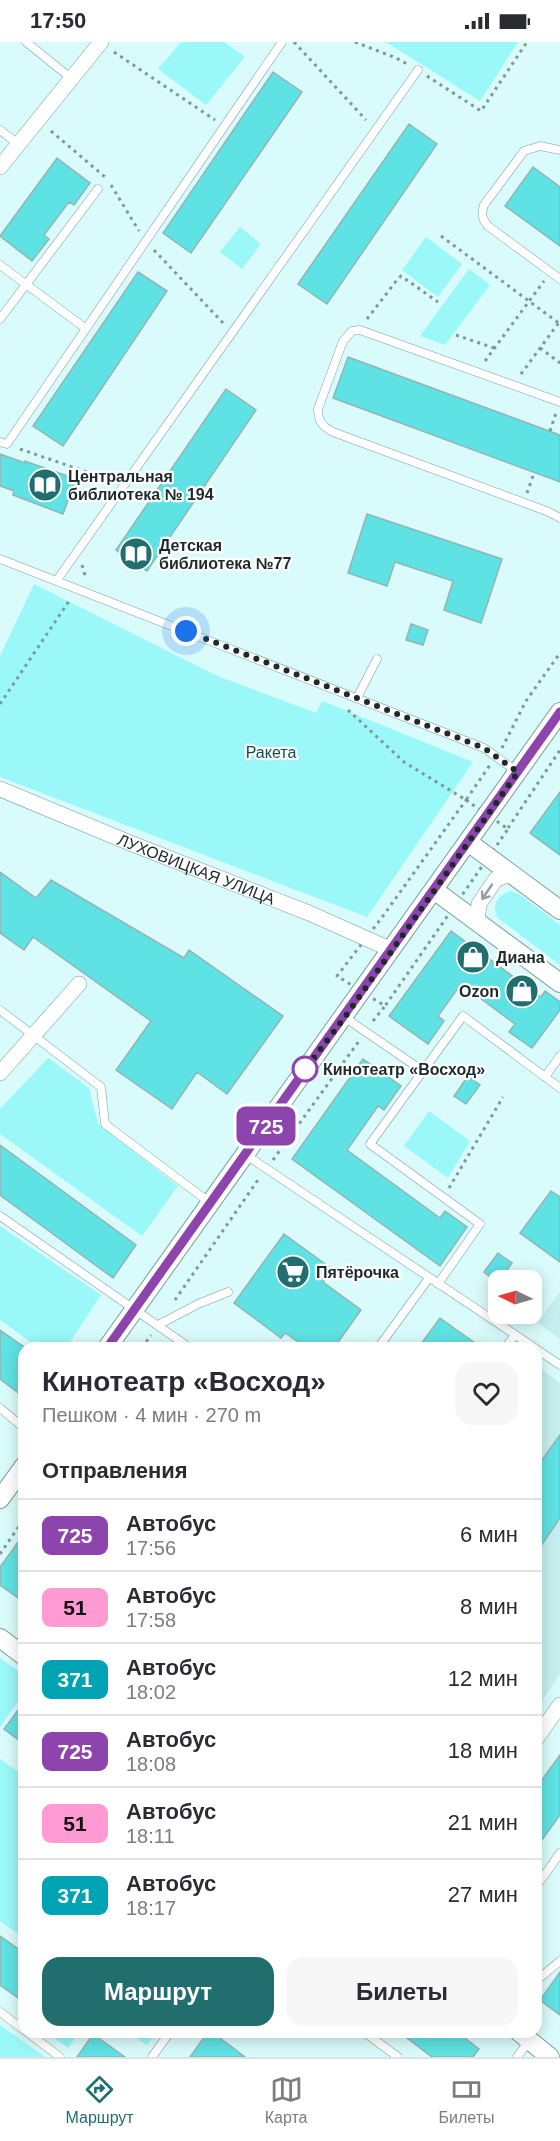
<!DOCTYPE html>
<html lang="ru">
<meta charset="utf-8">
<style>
:root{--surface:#fff;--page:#f7f7f7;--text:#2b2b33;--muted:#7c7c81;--line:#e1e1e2;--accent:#226d6e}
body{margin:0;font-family:Helvetica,sans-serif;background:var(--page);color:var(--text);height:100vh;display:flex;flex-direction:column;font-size:22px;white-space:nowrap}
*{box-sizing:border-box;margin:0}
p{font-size:20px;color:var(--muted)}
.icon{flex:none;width:33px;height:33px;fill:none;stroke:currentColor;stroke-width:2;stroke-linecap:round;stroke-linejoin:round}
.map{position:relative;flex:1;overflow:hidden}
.panel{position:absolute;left:18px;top:1300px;width:524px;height:696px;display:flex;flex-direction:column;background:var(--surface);border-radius:18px;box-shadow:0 3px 15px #0003}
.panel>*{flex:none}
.badge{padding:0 12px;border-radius:9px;font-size:21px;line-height:39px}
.needle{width:39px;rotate:275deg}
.fabs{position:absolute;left:488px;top:1228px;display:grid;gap:12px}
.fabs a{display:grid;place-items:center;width:54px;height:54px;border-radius:12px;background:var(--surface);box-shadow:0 3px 15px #0003;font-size:30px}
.you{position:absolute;width:30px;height:30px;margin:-15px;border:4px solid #fff;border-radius:50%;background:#1a73e8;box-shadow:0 0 0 9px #1a73e833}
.map>.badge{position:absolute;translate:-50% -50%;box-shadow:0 0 0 3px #fff}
h2{padding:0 24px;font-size:22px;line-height:54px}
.round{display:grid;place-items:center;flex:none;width:63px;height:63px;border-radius:18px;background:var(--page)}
.headline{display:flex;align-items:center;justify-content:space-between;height:102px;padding:0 24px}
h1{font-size:28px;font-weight:700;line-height:45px}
.button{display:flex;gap:12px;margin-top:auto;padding:12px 24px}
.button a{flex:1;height:69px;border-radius:18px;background:var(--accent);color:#fff;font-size:24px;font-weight:700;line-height:69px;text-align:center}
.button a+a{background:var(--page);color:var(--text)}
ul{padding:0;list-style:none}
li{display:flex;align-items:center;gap:18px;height:72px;padding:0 24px;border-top:2px solid var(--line)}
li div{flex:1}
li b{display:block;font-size:22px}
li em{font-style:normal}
li .badge{min-width:66px;font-weight:700;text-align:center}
.status{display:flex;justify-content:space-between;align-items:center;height:42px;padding:0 30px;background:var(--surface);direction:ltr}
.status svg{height:16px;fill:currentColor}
.dock{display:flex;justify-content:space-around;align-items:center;height:84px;border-top:2px solid var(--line);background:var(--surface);font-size:16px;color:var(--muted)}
.dock a{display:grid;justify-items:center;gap:3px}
.dock .selected{color:var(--accent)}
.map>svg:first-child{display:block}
</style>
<div class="status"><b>17:50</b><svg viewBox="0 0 49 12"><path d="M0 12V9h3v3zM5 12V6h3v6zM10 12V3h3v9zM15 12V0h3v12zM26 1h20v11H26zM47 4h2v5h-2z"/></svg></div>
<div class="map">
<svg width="560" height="2015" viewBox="0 0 560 2015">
<rect width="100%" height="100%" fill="#dafbfb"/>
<path fill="#c5efef" d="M560,1249V1297L538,1281Z
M536,1323L560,1341V1632L536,1666Z"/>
<path fill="#9af8f8" d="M181,0H224L245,15L206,63L158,27Z
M386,0H518L480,59Z
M240,185L261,202L242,227L220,210Z
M426,195L462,222L438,255L402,228Z
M469,227L490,243L445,303L420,294Z
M34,542L215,633L316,671L322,659L473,720L367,875L0,735V614Z
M510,849L519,852L560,883V923L498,876C491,863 497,854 510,849Z
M48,1016L89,1046L98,1082L178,1144L142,1194L0,1092V1067Z
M429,1069L470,1099L448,1136L404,1104Z
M0,1184L101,1253L66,1306H39L0,1278Z
M0,1616L24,1633V1651L0,1685Z
M0,1717L24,1734V1896L0,1879Z
M0,1983L45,2015H0Z
M47,1991H79L68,2006Z
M129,1991H156L147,2003Z"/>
<path fill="#5fe2e3" stroke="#94b4b3" stroke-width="1.5" d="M273,30L302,50L191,211L163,191Z
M409,82L437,102L327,262L298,242Z
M57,116L90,141L74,163L69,160L44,193L49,197L32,219L0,194Z
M533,125L560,145V204L505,164Z
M138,230L167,249L63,404L33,384Z
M348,315L560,393V440L333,356Z
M226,347L256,368L147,529L116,508Z
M0,412L25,421V419L76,437L63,472L13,453L14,449L0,444Z
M367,472L502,517L481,581L444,568L453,539L395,520L387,544L348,531Z
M411,582L428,588L423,603L406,598Z
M560,750V813L530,791Z
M0,830L36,856L51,838L184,916L189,908L283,974L227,1052L197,1030L172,1067L116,1028L151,979L33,895L24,908L0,891Z
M451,889L541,955L545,949L560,960V968L532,1006L509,990L515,982L461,942L438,974L444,979L428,1002L389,974Z
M363,1017L401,1044L384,1068L378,1064L347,1108L440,1176L445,1169L467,1185L440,1224L292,1117Z
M468,1034L480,1043L466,1062L454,1054Z
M0,1103L136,1203L113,1236L0,1153Z
M551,1149L560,1155V1220L520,1191Z
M284,1192L332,1227L323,1240L361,1268L334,1306H307L285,1291L281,1296L234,1261Z
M498,1211L512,1221L498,1241L484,1230Z
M440,1276L482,1306H418Z
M0,1288L24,1305V1355L0,1337Z
M560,1393V1476L536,1511V1437L542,1428L537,1425Z
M24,1492V1560L0,1543V1525Z
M24,1660V1702L4,1687Z
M560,1713V1773L536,1806V1746Z
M0,1894L24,1911V1960L0,1943Z
M560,1930V1973L540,1958Z
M208,1990H212L245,2015H190Z
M399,1990H457L479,2007L473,2015H432Z
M93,1992L125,2015H77Z"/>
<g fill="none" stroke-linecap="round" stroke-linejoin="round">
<defs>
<path id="service" d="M26,0L72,37
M0,88L18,102
M560,108L540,104L524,109L484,163C481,172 482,177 488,184L560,237
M0,223L85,286
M0,277L98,147
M560,360L360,288L352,289L343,299L318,367C318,379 322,384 333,390L549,470L560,476
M0,400L7,402L282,0
M0,517L484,706L516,729
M57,538L418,28
M357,656L377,617
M0,968L101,1045L105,1082L209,1160
M344,975L423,1029L463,974L560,1046
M423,1029L370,1102L480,1182L438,1242
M545,1035L560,1014
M246,1113L535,1306
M0,1174L190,1306
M158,1283L198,1262L228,1250
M378,1306L429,1236
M505,1306L515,1293
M536,1307L560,1323
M0,1366L24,1386
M536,1845L560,1811
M536,1939L560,1919
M0,1970L24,1988
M27,1990L60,2015
M364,1990L398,2015
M152,2015L170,1990
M517,2015L529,1999"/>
<g id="minor">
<path d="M0,125L101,0"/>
<path id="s1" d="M0,747L130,801L309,871L392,908"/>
<path d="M477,879L479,862L496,837L512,832"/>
<path d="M0,1031L79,942"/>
<path d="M536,1697L560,1663"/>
</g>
<path id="tertiary" d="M468,800L560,868
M434,848L560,941
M107,1306L560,670
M0,1457L24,1424
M0,1596L24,1614
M519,1990L550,2015"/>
</defs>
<use href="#service" stroke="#7d9c9c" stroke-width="9"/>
<use href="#minor" stroke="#7d9c9c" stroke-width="16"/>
<use href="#tertiary" stroke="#7d9c9c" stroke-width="20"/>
<path stroke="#809797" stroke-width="3" stroke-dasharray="3 4.5" stroke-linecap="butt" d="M294,0L366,78
M355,0L396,16L409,23
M114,10L215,78
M427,34L481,69L527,0
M51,89L105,135
M111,143L139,189
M441,194L560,282
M154,208L224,282
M367,277L397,238L401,234L438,260
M456,293L494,306
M540,306L560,321
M485,319L544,239
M521,332L560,279
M550,389L556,371
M20,407L113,439
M527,451L534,431
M82,523L86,537
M0,662L71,556
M348,668L404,720L466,758L490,723
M502,706L526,659L560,611
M466,758L508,787L385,964L337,934L383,874Z
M508,786L560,708
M373,979L385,964
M273,1118L359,999
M449,1146L503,1055
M175,1258L260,1135
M142,1306L151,1293
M0,1512L24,1477"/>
<use href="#service" stroke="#fff" stroke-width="8"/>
<use href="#minor" stroke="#fff" stroke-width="15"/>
<use href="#tertiary" stroke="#fff" stroke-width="18"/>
</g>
<defs><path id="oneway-shaft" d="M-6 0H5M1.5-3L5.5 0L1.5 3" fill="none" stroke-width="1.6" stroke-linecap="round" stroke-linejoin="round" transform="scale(1.5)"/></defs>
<use stroke="#999f9f" href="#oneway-shaft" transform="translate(487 850) rotate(124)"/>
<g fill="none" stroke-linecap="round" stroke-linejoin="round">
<defs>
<path id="line" d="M107,1306L560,670"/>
</defs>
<use href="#line" stroke="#fff" stroke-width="14"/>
<use href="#line" stroke="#8e44ad" stroke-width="9"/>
<path stroke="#1d2a2a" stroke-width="6" stroke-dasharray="0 10.8" d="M186,589L484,706L518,730L345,975L303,1030L305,1027"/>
</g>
<defs>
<symbol id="library-disc" viewBox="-11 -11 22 22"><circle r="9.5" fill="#226d6e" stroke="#fff"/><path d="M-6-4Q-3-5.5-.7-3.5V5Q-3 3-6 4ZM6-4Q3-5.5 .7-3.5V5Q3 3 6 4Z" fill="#fff"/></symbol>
<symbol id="shop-disc" viewBox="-11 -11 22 22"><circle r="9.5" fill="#226d6e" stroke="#fff"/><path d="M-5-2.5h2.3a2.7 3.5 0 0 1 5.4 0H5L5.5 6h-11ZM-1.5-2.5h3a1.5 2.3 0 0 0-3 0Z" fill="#fff"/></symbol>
<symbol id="supermarket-disc" viewBox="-11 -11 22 22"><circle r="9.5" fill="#226d6e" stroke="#fff"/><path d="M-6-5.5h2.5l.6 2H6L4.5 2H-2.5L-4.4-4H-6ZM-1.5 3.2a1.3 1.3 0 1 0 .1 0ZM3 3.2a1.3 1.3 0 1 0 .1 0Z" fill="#fff"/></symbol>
</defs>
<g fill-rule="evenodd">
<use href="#library-disc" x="26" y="424" width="38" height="38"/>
<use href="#library-disc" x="117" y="493" width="38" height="38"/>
<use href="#shop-disc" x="454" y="896" width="38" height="38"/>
<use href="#shop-disc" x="503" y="930" width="38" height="38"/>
<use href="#supermarket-disc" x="274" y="1211" width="38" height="38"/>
</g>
<circle fill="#fff" stroke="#8e44ad" stroke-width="3" cx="305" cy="1027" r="12"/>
<g text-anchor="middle" stroke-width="4.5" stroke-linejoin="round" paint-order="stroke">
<g font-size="16" font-weight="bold" fill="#1d2a2a" stroke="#fff" text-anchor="start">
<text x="68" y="440">Центральная<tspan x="68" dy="18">библиотека № 194</tspan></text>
<text x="159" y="509">Детская<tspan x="159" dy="18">библиотека №77</tspan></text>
<text x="496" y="921">Диана</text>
<text x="499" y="955" text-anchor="end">Ozon</text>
<text x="316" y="1236">Пятёрочка</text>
</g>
<g font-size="16" fill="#114c4c" stroke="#fff">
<text x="271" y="716">Ракета</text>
</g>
<g font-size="16" fill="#1d2a2a" stroke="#fff">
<text dy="6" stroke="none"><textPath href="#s1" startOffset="212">ЛУХОВИЦКАЯ УЛИЦА</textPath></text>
</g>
<g font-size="16" font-weight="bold" fill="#1d2a2a" stroke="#fff" text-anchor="start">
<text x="323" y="1033">Кинотеатр «Восход»</text>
</g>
</g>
</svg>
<div class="fabs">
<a><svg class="needle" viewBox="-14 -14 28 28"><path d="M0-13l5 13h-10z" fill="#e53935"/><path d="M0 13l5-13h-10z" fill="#7c7c81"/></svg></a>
</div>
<div class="you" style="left:186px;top:589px"></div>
<b class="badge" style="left:266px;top:1084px;background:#8e44ad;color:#fff">725</b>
<section class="panel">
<div class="headline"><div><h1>Кинотеатр «Восход»</h1><p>Пешком · 4 мин · 270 m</p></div><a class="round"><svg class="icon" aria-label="heart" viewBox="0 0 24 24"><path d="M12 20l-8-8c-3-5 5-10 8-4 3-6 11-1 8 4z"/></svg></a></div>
<h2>Отправления</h2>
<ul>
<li><span class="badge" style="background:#8e44ad;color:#fff">725</span><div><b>Автобус</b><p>17:56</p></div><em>6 мин</em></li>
<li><span class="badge" style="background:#ff9ad2;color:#111">51</span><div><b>Автобус</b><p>17:58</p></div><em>8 мин</em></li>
<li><span class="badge" style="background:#00a3b4;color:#fff">371</span><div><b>Автобус</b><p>18:02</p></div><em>12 мин</em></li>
<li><span class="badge" style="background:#8e44ad;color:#fff">725</span><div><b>Автобус</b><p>18:08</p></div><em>18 мин</em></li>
<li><span class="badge" style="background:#ff9ad2;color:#111">51</span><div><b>Автобус</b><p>18:11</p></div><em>21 мин</em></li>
<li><span class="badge" style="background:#00a3b4;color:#fff">371</span><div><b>Автобус</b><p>18:17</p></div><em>27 мин</em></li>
</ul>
<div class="button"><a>Маршрут</a><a>Билеты</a></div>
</section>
</div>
<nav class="dock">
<a class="selected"><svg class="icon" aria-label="directions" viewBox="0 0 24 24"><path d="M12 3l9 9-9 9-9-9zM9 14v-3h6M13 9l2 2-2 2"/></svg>Маршрут</a>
<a><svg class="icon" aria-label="map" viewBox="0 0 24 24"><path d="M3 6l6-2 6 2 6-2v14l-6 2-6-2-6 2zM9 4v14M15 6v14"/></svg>Карта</a>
<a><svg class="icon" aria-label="tickets" viewBox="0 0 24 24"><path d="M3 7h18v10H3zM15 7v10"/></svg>Билеты</a>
</nav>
